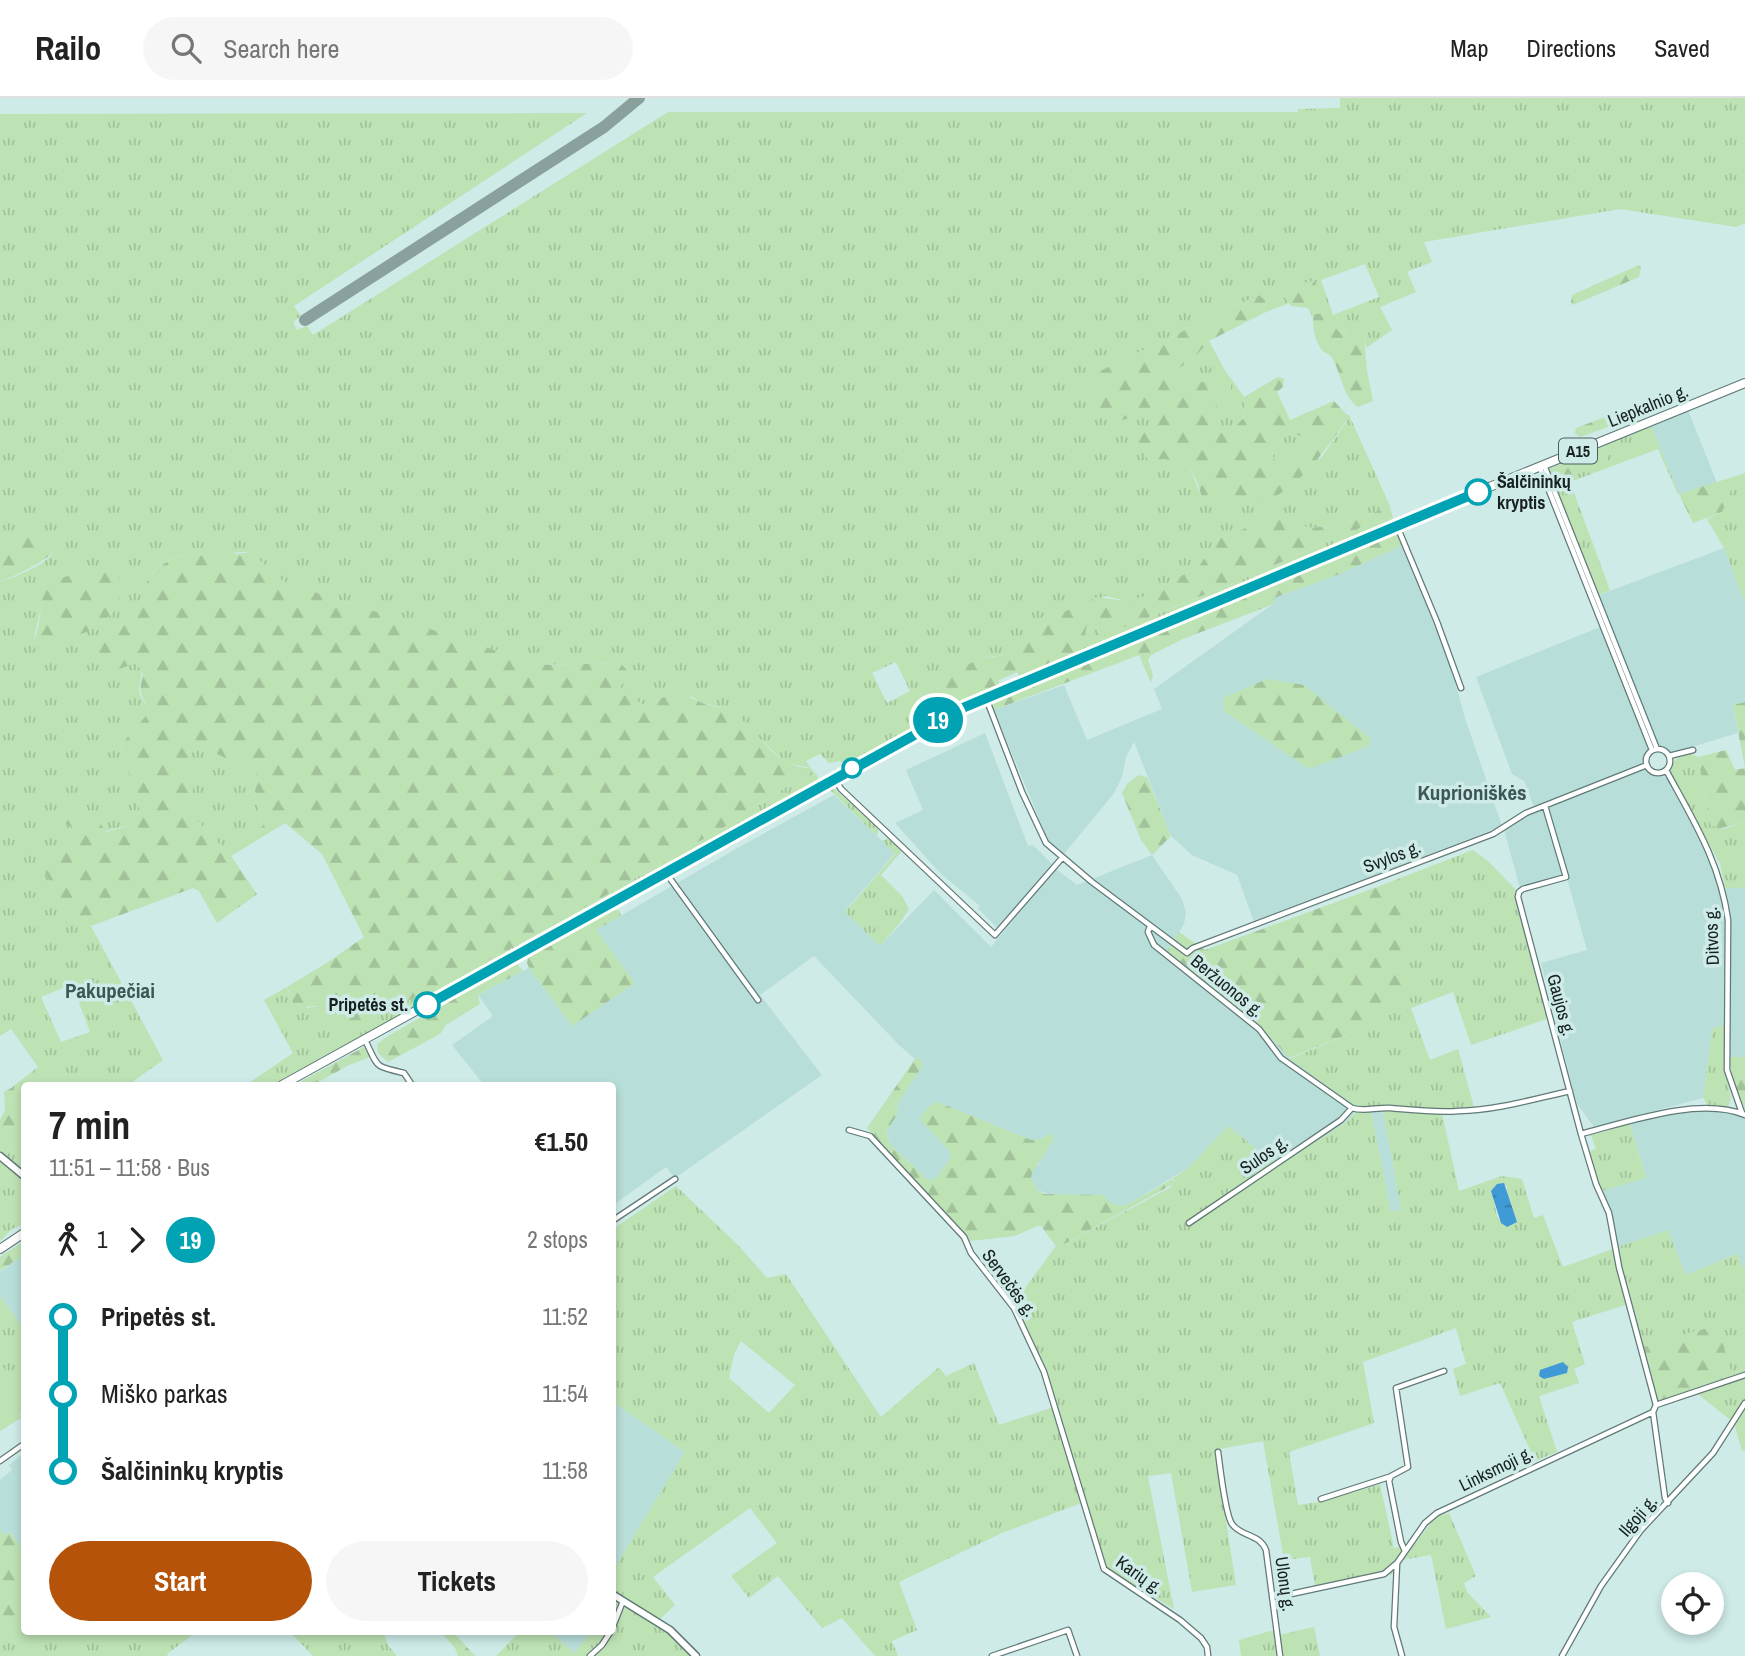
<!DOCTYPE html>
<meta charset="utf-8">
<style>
:root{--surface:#fff;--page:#f6f6f6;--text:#222;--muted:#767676;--line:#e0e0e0;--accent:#b45309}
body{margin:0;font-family:"Archivo Narrow",sans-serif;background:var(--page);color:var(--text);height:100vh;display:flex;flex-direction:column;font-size:26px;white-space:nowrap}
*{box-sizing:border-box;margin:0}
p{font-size:23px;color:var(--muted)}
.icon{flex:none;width:38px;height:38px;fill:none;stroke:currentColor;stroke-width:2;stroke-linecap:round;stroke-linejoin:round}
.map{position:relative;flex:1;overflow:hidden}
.drawer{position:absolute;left:21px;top:984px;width:595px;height:553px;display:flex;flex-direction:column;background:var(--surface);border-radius:7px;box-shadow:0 4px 10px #0003}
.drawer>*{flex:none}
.badge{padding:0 14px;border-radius:23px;font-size:24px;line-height:46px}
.fabs{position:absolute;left:1661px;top:1474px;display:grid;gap:14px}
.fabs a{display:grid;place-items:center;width:63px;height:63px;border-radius:50%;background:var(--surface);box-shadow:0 4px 10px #0003;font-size:35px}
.map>.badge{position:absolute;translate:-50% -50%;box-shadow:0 0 0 4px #fff}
.legs{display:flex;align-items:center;gap:10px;height:77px;padding:0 28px;font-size:23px}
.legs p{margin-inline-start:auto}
.head{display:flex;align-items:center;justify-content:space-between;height:119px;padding:0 28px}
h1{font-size:38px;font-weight:800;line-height:52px}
.cta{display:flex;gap:14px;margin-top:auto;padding:14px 28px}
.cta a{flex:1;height:80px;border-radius:42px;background:var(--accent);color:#fff;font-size:28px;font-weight:800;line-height:80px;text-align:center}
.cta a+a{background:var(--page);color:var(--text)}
ul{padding:0 28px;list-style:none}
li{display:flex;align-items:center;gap:24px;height:77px;font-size:26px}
li i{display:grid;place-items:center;width:10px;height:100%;margin:0 9px;background:currentColor}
li i::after{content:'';width:18px;height:18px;margin:-9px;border:5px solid;border-radius:50%;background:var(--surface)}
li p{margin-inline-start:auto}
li:first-child i{background:linear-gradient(#0000 50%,currentColor 0)}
li:last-child i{background:linear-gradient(currentColor 50%,#0000 0)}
header{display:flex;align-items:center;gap:42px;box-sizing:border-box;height:98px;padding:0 35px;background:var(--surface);border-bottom:2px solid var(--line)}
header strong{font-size:33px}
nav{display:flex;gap:38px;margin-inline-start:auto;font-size:24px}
.search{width:490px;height:63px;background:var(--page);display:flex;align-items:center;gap:18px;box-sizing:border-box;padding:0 24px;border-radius:38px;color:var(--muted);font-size:26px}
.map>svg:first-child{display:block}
</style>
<header>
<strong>Railo</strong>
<div class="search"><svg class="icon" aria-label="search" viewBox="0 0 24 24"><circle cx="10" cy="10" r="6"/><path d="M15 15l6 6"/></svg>Search here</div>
<nav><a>Map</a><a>Directions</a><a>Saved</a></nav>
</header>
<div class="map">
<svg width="1745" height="1558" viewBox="0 0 1745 1558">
<defs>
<pattern id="grass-tufts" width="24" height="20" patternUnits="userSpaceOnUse" patternTransform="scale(1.75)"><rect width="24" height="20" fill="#bde2b4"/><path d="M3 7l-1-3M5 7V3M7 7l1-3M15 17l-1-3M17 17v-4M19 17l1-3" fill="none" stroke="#a2c29a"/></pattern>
<pattern id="forest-firs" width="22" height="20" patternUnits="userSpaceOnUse" patternTransform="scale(1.75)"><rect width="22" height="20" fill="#bde2b4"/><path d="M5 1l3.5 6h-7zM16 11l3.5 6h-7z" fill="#a2c29a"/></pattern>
<pattern id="water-ripples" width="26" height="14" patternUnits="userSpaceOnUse" patternTransform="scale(1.75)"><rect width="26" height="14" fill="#3f9ad6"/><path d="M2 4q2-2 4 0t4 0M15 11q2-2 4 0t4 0" fill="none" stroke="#347dad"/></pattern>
</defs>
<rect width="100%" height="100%" fill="#ceebe8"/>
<path fill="#b8deda" d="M1688,312L1717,385L1679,396L1651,328Z
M1403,447L1452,572L1465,620L1502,728L1254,824L1237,777L1192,757L1171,738L1134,644L1126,659L1122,679L1114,695L1064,756L1048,742L994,612L1064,587L1087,642L1162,611L1154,591L1273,506V500L1340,476Z
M1724,450L1745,505V604L1733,607L1738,635L1672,655L1656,646L1599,497Z
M1600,529L1649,651L1640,667L1534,709L1524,683L1512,676L1476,579Z
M985,635L1028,748L1033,747L1052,766L997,830L978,810L980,808L940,775L895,725L923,712L906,672Z
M1643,671L1667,680L1713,766L1724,807L1726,843L1725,926L1712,931L1703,1000L1594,1029L1577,1006L1541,865L1587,852L1547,709Z
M834,697L895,755L845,813L880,848L934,792L991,849L1056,771L1077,787L1152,757L1182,801L1186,815L1184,826L1167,853L1266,934L1289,960L1357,1009L1356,1013L1348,1022L1278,1069L1228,1028L1188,1070L1127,1107L1121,1108L1112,1105L1103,1097H1051L1037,1092L1031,1079L1033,1071L1039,1066L1044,1038L1041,1041L1031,1042L938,1004L920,1022L949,1052L951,1059L936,1081L928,1082L891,1047L886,1033L897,1017L898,1005L920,960L915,961L899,947L814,858L760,897L822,977L675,1080L666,1069L613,1107L612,987H484L452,947L493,918L478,897L529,870L572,928L596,832L741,748Z
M1543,711L1564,778L1520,790L1504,732L1526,717Z
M1725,790H1745V959H1729L1731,843Z
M1383,1012L1401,1112L1391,1114L1371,1013Z
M1699,1012L1739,1016L1745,1019V1169H1743L1737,1156L1686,1177L1668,1132L1617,1149L1609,1109L1601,1093L1646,1079L1630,1026L1649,1020Z
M24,1157V1231L0,1198V1174Z
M613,1304L685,1354L613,1474Z
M24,1355V1453L10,1434L4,1437L0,1432V1382L12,1372L9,1367Z
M550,1533H592L574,1555Z"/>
<path fill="url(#grass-tufts)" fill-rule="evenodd" d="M1340,0H1745V125L1736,129L1620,111L1424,144L1432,164L1407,174L1416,194L1380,209L1392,232L1366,250L1364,237L1345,232L1340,235L1314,216L1313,220L1308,210L1320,205L1284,198L1289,205L1266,214L1265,202L1259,197L1102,272L1120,323L1148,314L1154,317L1148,330L1133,343L1149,362L1166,361L1181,370L1189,368L1202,400L1321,360L1347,323V317H1349L1390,408L1345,426L1309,430L1284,420H1274L1224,438L1216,442L1200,467L1147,498L1126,503L1106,498L1055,518L1047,523L1033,542L1005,557L987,559L924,592L918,603L924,615L938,610L945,613L846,668L840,663L829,665L820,656L806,663L811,670L786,665L728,611L701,605L693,599L667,597L647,608L641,607L622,596L619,590L629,578V574L620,565L541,567L284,484L250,454C237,454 227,455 215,460C192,451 157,460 147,484C138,505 139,516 119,531L124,570L132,564L140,568C144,578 139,582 139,592C139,599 147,607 150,613L120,648L140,712L134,726L80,739L48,753L46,777L56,794L64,825C74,827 81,824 91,828L163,962L128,987H24V996L18,990H11L38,969L11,931L0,938V484C18,477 71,460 53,435L0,444V16L587,15L294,208L301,218L293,224L297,232L307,228L313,237L668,14H1298V11L1340,10ZM1365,166L1379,199L1333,217L1321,182ZM45,492L114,513L101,526L59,546L51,554L34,540ZM896,564L910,593L887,605L872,575ZM72,886L90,934L61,944L41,899Z
M1209,243L1227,276L1198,285L1194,279L1169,283V277L1194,260Z
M1230,279L1244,299L1245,317L1236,328L1220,334L1214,327L1218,300L1231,292Z
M1651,328L1679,396L1678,397L1658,351L1570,384L1610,492L1599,497L1582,464L1549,371Z
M1289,335C1300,336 1305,339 1307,350L1295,365L1283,371L1273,359L1272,350Z
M1745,385V505L1724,450L1707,421L1722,414C1731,396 1723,393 1745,385Z
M1393,421L1397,423L1082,555L1086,526L1092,524L1097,526L1099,536L1150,519L1236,484L1373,424Z
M190,649L207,651L257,676L255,694L263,729L246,740V749L231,758L196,722L190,704L193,689Z
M1689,655L1698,659L1710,726L1723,731L1745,724V790H1725L1720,766L1671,677C1668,663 1678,659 1689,655Z
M813,673L818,678L817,684L281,984L276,987H246L293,955L264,902L287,889L288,894L307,910L319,908L342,935L544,833L738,721L756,707Z
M831,688L878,728V736L876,737L827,689Z
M888,740L902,753L881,777L902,798L909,811L900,825L880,848L845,814L895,756L882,743Z
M1473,752L1489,764L1515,791L1547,921L1471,947L1453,894L1411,910L1430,962L1458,951L1474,1009L1416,1012L1357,1009L1289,961L1371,927L1406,808L1377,789Z
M1725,926V972L1731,1000L1729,1007L1725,1009L1708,1008L1703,1000L1712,931Z
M1383,1012L1442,1015L1459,1093L1502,1078L1522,1081L1534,1120L1543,1117L1563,1169L1613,1151L1628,1206L1572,1224L1585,1266L1574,1271L1579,1285L1539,1298L1557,1354L1535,1363L1500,1285L1460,1298L1453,1271L1466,1266L1456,1230L1363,1264L1374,1325L1289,1354L1298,1407L1324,1403L1380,1386L1394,1450L1415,1446L1435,1419L1449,1415L1476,1478L1464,1485L1467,1494L1491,1519L1446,1531L1431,1457L1396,1463L1394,1476L1315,1488L1310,1459L1284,1462L1263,1343L1215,1352L1236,1487L1192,1494L1171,1375L1148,1378L1174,1511L1112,1475L1106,1468L1056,1304L1032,1242L1014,1205L1056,1148L1059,1149L1171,1089L1175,1082L1172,1081L1188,1070L1228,1028L1278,1068L1348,1023L1356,1013H1371L1391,1114L1401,1112ZM1497,1086L1507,1088V1129C1492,1120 1494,1101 1497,1086Z
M1630,1026L1646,1080L1601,1093L1588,1054L1596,1051L1591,1037Z
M24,1044V1074L0,1055V1050H12Z
M0,1062L24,1082V1126L12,1131L0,1143Z
M676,1088L738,1147L767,1180L786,1176L881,1319L939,1269L946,1278L974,1265L999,1327L1054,1309L1084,1404L1002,1435L899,1484L917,1532L892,1543L898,1558H875L842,1520L822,1530L778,1478L749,1500L731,1478L777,1445L750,1410L653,1479L675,1507L660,1521L613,1493L612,1474L685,1354L613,1304V1131ZM741,1243L795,1287L769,1315L729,1280L734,1257Z
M1668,1132L1686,1177L1737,1156L1743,1169H1745V1352L1742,1353L1734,1325L1693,1292L1720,1236L1717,1231L1710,1229L1644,1249L1617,1149Z
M0,1198L24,1231V1297L0,1265Z
M617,1501L662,1529L692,1558H496L520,1533H550L574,1555L592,1533H612L613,1507Z
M24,1526V1533H198L167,1556L168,1558H0V1537Z
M1314,1529L1320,1558H1241L1239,1542L1274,1532L1275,1538Z
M289,1533H384L387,1546L397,1558H313Z"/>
<path fill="url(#forest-firs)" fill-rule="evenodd" d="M1639,167L1641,170L1639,179L1573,207L1571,205L1572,197Z
M1313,183L1319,193L1320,205L1308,210L1291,208L1284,198L1285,188Z
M1259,197L1265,202L1266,214L1209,243L1194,260L1169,277V282L1195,279L1198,285L1227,276L1230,279L1231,292L1218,300L1214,327L1220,334L1236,328L1245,318L1244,299L1278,279L1284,281L1283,289L1277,294L1290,322L1334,303L1347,317V322C1322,356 1291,404 1245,408C1231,409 1215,403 1202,400L1198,386L1189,368L1181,370L1166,361L1149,362L1132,343L1148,330L1153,316L1148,314L1120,323L1103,316L1091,299L1098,276L1102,272ZM1289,335C1300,336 1305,339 1307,350L1295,365L1283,371L1273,359L1272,350Z
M1314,216H1324L1340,235L1352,230L1359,231L1364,237L1367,273L1373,303L1358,309C1343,299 1341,274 1332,260C1327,253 1329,258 1323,253C1315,246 1311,225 1314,216Z
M1605,319L1610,324L1608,329L1580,339L1575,335L1576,330Z
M1603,355H1606L1608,361L1604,366L1556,384L1553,383L1552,375Z
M1745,375V385C1723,393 1731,397 1722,414L1693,425L1679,396Z
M1390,408L1393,421L1373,424L1236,484L1102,538L1099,536L1097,526L1092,524L1087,526L1082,555L1020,580L1017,574L999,582L998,589L945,613L938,610L924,616L918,603L924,592L933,583L979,561L1005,557L1033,542L1047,523L1055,518L1097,499L1126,503L1147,498L1200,467L1216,442L1224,438L1274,420H1284L1309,430L1345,426Z
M44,432C93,445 12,479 0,484V444Z
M1392,433L1399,436L1403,447L1340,476L1274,500V506L1183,541L1151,557L1148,562L1153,577L1151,585L1139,557L994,612L992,602Z
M230,454L237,456L250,454L284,484L541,567L620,565L629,574V578L619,590L622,596L647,608C675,593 674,591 702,605C712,610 725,608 733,614C760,634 774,670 811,670L813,673L756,707L738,721L544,833L343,936L319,908L295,909L287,889L328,864L364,839L322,756L285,725L246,749V740L263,728L255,694L257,676L207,651L191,650L193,689L190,704L196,722L231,758L257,796L217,825L199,793L193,790L91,828C81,824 74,827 64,825L56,794L46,777L40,760L48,753L79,739L66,724L76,714H93L106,734L134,726L140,712L120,648L150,613C141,596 138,596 143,576L136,565C129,566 124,571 116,571C98,569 83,553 103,539C110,534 120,532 126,525C142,510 139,498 148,482C160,460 193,451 215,460Z
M110,471C132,484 118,512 102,525C92,533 79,536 68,542C58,547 51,558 39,555C31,543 37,537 39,524C41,514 41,499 46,490C54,476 94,474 110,471Z
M1267,581L1304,587L1371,641L1369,648L1309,671L1224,613L1223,600Z
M1745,604V724L1718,731L1710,726L1698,659L1726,652L1735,672L1745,670L1733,607Z
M1138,677L1147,679L1171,738L1152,757L1141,742L1122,695L1127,686Z
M1377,789L1406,807L1403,896C1396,910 1385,920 1371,927L1289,960L1266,934L1167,853L1179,834L1205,852Z
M612,812H619L621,818L596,832L635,885L572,928L529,870L527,865L529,857Z
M514,866H517L523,873L478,897L480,906L446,927L440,936L388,964L378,955L377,946L388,938Z
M364,949L370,959L349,967L313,987H294Z
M1729,959H1745V1012L1734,988Z
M920,960L923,967L898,1005L897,1017L886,1034L891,1047L928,1082L936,1081L951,1059L949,1052L920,1022C921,1015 931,1005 938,1004L1031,1042L1041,1041L1052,1035L1054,1039C1049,1054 1036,1064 1031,1079L1037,1092L1044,1096L1103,1097C1111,1105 1116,1109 1127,1107L1172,1081L1175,1085L1059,1149L1056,1148L1041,1128H1037L1015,1138L970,1143L867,1030L915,961Z
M11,990H18L24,996V1044L12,1050H0V1022L5,1012L4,994Z
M24,1143V1157L0,1173V1159Z
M1710,1229L1717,1231L1720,1236L1733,1279L1658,1303L1644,1249Z
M0,1432L4,1437L10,1434L24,1453V1526L0,1537Z
M440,1533H452L475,1558H458L455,1550Z"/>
<path fill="#bde2b4" d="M0,1265C12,1281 31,1295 20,1315L21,1320L0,1333Z"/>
<path fill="url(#water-ripples)" d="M1504,1085L1517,1124L1507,1129L1501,1125L1491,1093L1497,1086Z
M1563,1264L1568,1269L1567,1275L1544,1281L1539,1278L1540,1272Z"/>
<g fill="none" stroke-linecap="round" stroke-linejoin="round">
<path stroke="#89a09d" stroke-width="12" d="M305,222L604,29L639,0"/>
<defs>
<path id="street" d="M1544,367L1657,651
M1540,370L1652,652
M1397,428L1437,524L1461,590
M986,600L1022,694L1046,745L1092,784L1187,855L1193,850L1493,736L1526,715L1647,667
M1646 663a12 12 0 1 1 24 0a12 12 0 1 1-24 0Z
M1669,658L1693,652
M1666,672C1693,722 1720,764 1728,822L1727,972L1742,1015
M834,680L841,691L995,837L1062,760
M1545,708L1566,779L1523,791L1519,794L1518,799L1581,1036L1596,1086L1609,1115L1619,1169L1656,1307
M666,775L758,902
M1150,828L1148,834L1154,847L1259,931L1281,960L1352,1010C1364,1014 1377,1009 1390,1010C1413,1012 1436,1015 1459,1013C1497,1012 1534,1001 1570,993
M365,942C379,970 373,968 404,975L412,987
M849,1032L870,1038L964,1139L971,1155L1014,1210L1044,1274L1104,1471L1180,1522L1201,1540L1207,1549L1208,1558
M1581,1036C1627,1024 1700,998 1745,1017
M612,1123L675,1081
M1189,1125L1341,1022L1352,1010
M1653,1314L1665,1400L1668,1405
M1218,1354C1220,1368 1225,1416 1232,1426C1241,1439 1259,1435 1266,1452L1280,1558
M0,1363L24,1346
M1321,1401L1389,1379
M1405,1453L1401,1444L1389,1383L1391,1378L1408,1369L1396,1290L1444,1273
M1397,1466L1394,1529L1402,1558
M1272,1497L1291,1496L1384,1476L1397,1465L1425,1425L1437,1415L1653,1314L1656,1307L1745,1277
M612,1531L623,1503
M590,1558L602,1547L611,1533
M992,1558L1068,1532L1077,1558
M1562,1558L1601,1488L1641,1432L1713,1355L1745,1305"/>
<path id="secondary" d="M0,1058L24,1078
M612,1496L670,1532L696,1558"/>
<path id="highway" d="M282,987L965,609L1411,421L1745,285
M0,1151L24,1135"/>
</defs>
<use href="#street" stroke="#607a78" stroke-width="7"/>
<use href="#secondary" stroke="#607a78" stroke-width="9"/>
<use href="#highway" stroke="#607a78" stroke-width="10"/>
<use href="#street" stroke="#fff" stroke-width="4.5"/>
<use href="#secondary" stroke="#fff" stroke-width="6"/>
<use href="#highway" stroke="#fff" stroke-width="8"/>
</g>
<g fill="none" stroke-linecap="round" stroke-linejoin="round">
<defs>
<path id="line-1" d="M427,907L965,609L1478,394"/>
</defs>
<use href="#line-1" stroke="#fff" stroke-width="16"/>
<use href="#line-1" stroke="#00a3b4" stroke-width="10"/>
</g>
<g fill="#fff" stroke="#00a3b4" stroke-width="3.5">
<circle cx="1478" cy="394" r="12"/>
<circle cx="852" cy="670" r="9"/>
<circle cx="427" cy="907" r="12"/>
</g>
<g text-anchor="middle" stroke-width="7" stroke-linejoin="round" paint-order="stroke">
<rect fill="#ceebe8" stroke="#4d5e5c" stroke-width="2" x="1559" y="340.5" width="38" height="25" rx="5"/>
<g font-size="16" font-weight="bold" fill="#162120">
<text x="1578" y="359">A15</text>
</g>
<g font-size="18" fill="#162120" stroke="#ceebe8">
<text transform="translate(1648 308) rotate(-22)" y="6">Liepkalnio g.</text>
<text transform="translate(1392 759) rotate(-21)" y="6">Svylos g.</text>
<text transform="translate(1712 838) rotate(-92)" y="6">Ditvos g.</text>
<text transform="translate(1227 888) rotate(39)" y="6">Beržuonos g.</text>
<text transform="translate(1561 907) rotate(75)" y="6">Gaujos g.</text>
<text transform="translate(1264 1057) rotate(-34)" y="6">Sulos g.</text>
<text transform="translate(1009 1185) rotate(54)" y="6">Servečės g.</text>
<text transform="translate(1496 1371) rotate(-26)" y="6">Linksmoji g.</text>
<text transform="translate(1638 1418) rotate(-49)" y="6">Ilgoji g.</text>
<text transform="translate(1139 1477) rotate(35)" y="6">Karių g.</text>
<text transform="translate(1285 1486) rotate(82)" y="6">Ulonų g.</text>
</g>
<g font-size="18" font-weight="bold" fill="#162120" stroke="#ceebe8" text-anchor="start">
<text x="1497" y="390">Šalčininkų<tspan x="1497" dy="21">kryptis</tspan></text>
<text x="408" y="913" text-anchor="end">Pripetės st.</text>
</g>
<g font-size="21" font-weight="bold" fill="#3e5756" stroke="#ceebe8">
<text x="1472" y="702">Kuprioniškės</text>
<text x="110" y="900">Pakupečiai</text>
</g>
</g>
</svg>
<div class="fabs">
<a><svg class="icon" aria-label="locate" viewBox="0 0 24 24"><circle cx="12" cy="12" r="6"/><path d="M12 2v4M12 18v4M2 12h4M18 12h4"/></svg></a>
</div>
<b class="badge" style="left:938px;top:622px;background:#00a3b4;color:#fff">19</b>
<section class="drawer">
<div class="head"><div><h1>7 min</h1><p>11:51 – 11:58 · Bus</p></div><b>€1.50</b></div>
<div class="legs"><svg class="icon" aria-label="walk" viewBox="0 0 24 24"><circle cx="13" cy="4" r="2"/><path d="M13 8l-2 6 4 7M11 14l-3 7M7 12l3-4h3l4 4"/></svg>1<svg class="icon" aria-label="forward" viewBox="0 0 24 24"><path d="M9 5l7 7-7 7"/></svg><b class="badge" style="background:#00a3b4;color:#fff">19</b><p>2 stops</p></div>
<ul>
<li><i style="color:#00a3b4"></i><b>Pripetės st.</b><p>11:52</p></li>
<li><i style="color:#00a3b4"></i><span>Miško parkas</span><p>11:54</p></li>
<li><i style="color:#00a3b4"></i><b>Šalčininkų kryptis</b><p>11:58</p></li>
</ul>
<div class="cta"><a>Start</a><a>Tickets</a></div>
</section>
</div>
